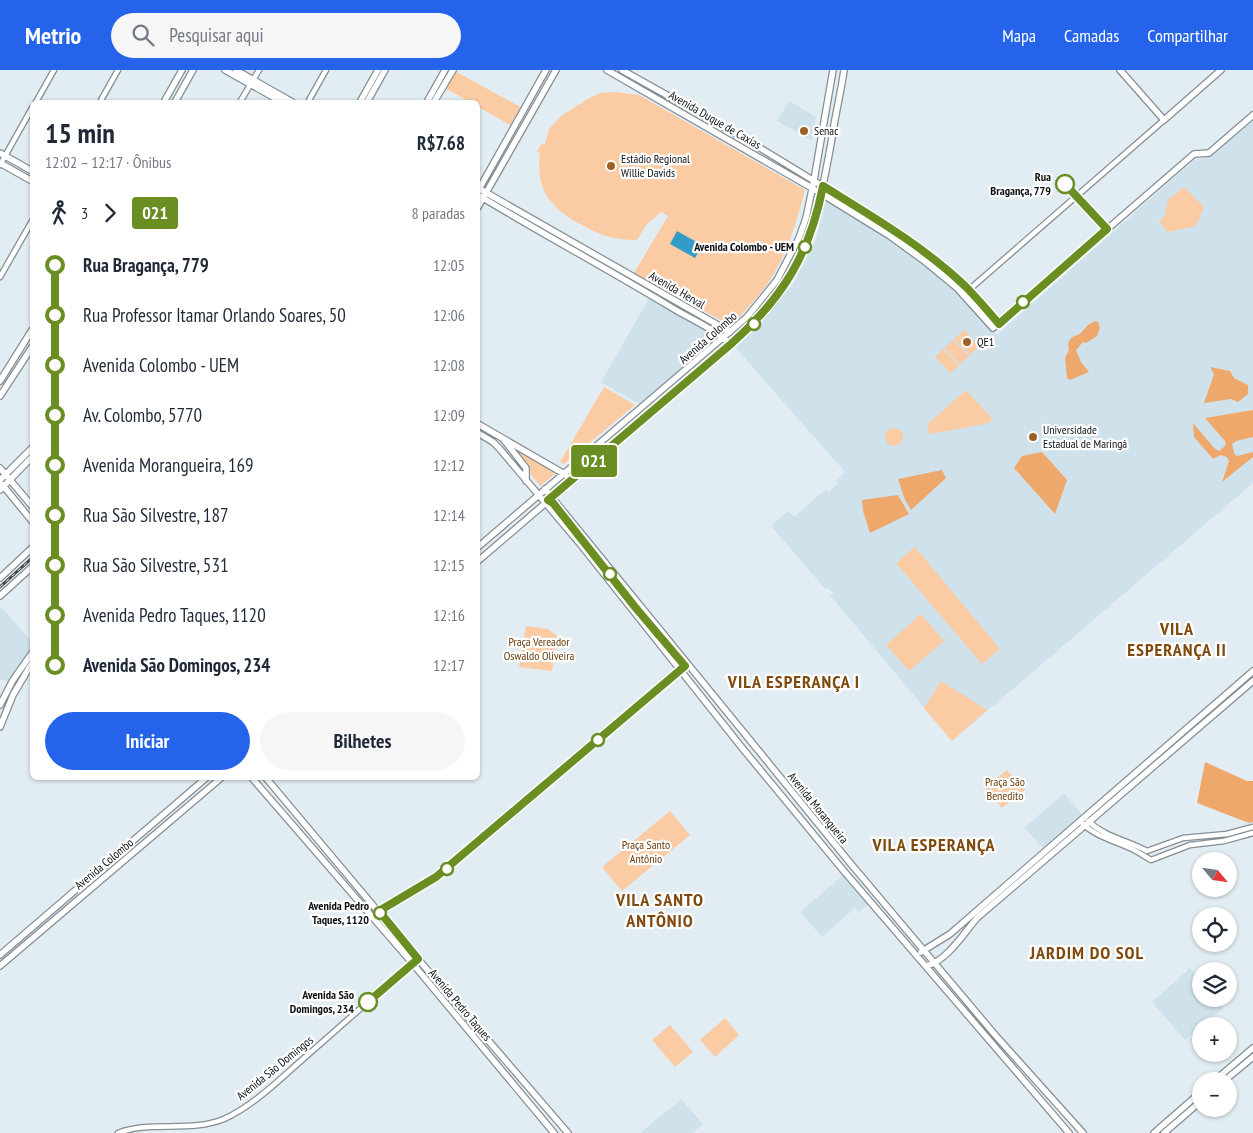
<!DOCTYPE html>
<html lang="pt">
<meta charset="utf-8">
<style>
:root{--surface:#fff;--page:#f6f6f7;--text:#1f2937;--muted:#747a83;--accent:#2563eb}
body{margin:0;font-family:"PT Sans Narrow",sans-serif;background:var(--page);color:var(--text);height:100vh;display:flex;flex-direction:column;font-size:19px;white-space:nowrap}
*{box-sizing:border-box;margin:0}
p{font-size:16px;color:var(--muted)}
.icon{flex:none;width:28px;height:28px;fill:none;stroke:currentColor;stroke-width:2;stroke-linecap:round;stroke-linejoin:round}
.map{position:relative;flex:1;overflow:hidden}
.panel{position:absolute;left:30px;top:30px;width:450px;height:680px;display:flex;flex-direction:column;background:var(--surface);border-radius:8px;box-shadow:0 1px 4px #0004}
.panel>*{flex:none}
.badge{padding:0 10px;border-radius:4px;font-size:18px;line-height:32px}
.needle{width:32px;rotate:119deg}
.controls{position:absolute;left:1192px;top:782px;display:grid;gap:10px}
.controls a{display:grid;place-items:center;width:45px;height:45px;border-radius:50%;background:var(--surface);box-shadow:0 1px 4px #0004;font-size:25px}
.map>.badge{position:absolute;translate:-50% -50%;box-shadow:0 0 0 2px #fff}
.legs{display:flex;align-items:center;gap:8px;height:55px;padding:0 15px;font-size:16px}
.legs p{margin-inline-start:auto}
.summary{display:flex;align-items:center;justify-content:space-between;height:85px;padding:0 15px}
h1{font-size:28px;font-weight:700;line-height:38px}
.cta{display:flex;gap:10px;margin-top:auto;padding:10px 15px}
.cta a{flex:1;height:58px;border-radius:30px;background:var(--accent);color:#fff;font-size:20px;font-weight:700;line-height:58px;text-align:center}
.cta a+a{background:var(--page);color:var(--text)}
ul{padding:0 15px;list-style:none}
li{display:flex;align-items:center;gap:18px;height:50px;font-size:19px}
li i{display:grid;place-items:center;width:8px;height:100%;margin:0 6px;background:currentColor}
li i::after{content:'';width:12px;height:12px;margin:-6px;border:4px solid;border-radius:50%;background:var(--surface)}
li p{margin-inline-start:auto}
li:first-child i{background:linear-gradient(#0000 50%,currentColor 0)}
li:last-child i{background:linear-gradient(currentColor 50%,#0000 0)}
header{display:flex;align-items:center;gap:30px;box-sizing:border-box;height:70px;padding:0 25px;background:var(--accent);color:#fff}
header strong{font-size:24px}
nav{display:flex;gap:28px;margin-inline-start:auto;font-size:18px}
.search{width:350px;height:45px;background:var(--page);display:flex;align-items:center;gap:12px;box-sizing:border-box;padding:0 18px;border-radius:28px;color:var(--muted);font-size:19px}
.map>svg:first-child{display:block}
</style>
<header>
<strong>Metrio</strong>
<div class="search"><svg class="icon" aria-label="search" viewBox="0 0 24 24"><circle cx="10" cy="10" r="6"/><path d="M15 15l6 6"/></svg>Pesquisar aqui</div>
<nav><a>Mapa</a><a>Camadas</a><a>Compartilhar</a></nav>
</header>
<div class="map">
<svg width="1253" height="1063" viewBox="0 0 1253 1063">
<rect width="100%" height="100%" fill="#e2edf3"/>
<path fill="#cfe2eb" d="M789,31L816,47L812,71L777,51Z
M1253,49V413L952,671L834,530L830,526L833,523L827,517L825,519L771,456L788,441L794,447L826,419L829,422L838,413L836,411L845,402L735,277L756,258L792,216L815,172L822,147L825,129L890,166L962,225L997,265L1194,90L1210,86Z
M651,225L724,268L643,336L601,312Z
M1,537L32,572V576L9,612L0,609V538Z
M1064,723L1084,747L1046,781L1024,758Z
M843,805L868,834L859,842L855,838L822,867L800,842Z
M1190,898L1201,912V929H1215L1223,938L1185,970L1152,932Z
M681,1029L703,1054L693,1063H640Z"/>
<path fill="#fbcba4" d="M453,0L524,39L514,57L478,37V32H470L443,17Z
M615,22L639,25L805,120C796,154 785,191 763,220C754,231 744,241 735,252L726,253L634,203L668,146L661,142L647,154L637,170C612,170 600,165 578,153C549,136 536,119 540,84L537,81L542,74H545L549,59L561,46L586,30L600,23Z
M1184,117L1204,137L1196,156L1168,162L1159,151L1165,145L1168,130Z
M964,260L979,276L970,285L954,269Z
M953,270L969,286L960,294L944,278Z
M943,279L959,295L950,303L935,287Z
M604,317L635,335L564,394L560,392Z
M966,320L991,347V350L989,353L931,364C927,360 927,358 929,353Z
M885 367a9 9 0 1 1 18 0a9 9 0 1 1-18 0Z
M501,367L559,401L540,416Z
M915,477L1000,579L982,594L896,493Z
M921,544L944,571L909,601L886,575Z
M526,556L548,559L556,565L557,570L552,601L519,597Z
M941,611L987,640L952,671L924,638Z
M1007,700L1025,720L1002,738L985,718Z
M670,741L690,765L622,821L602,797Z
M725,948L739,965L715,987L700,970Z
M670,955L693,982L675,997L652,970Z"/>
<path fill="#efa86b" d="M1095,251L1098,252L1100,258L1097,266L1086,273L1083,272L1076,280L1081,292L1089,302L1070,310L1067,308L1065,288L1069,280L1068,275L1069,271L1072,267L1080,264L1088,255Z
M1210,297L1230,301L1234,308L1248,315V324L1238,332L1231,329L1204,333L1214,304Z
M1253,340V367L1236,371L1232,374L1234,383L1237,386L1253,382V387L1222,412L1229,391L1227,387L1220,385L1213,389L1194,367L1193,353L1215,379L1219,381L1226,375L1225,371L1205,348Z
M1042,382L1067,410L1055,444L1014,398L1022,386Z
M942,400L946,408L911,440L905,430L898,409Z
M898,425L909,444L870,463L863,441L862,430Z
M1205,692L1247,711H1253V752L1249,753L1197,733Z"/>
<path fill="#319cc7" d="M677,161L702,175L695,188L670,174Z"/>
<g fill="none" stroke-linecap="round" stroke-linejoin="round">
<defs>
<path id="minor" d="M36,32L54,0
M100,32L118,0
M240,32L259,0
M308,32L326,0
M0,95L32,38
M0,207L32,151
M963,225L1164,50
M1080,751C1094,766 1112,770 1130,778C1137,781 1144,786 1151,790L1190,775L1224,771L1253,763
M1088,751C1105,767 1127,770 1147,781L1183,768L1227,764L1253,757
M118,1063C152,1050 190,1063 224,1049C253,1036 279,1010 303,989C340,957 377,923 415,892"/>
<path id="major" d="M225,0L282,32
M236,0L292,32
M607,0L812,118L890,166L923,190L957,218L993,258L1194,84L1209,83L1253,45
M622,0L747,70L893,159L917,176L965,217L999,253
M1120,0L1164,50L1221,0
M164,32L182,0
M175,32L193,0
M360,32L378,0
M367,32L385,0
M427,32L445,0
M434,32L453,0
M0,83L32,101
M0,93L32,111
M478,118L730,262
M478,121L546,0
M478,125C541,163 606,198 669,236C690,249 713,258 731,274
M478,137L556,0
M0,311L32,260
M0,326L32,277
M478,354L573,409
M478,363L493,372L499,378L581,475L743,679L843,800L1069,1063
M504,370L526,398V411
M0,398L32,436
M0,410L32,378
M0,412L32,451
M545,419L851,794L996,966L1083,1063
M0,420L32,387
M478,477L747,247L777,210L799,168L806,148L814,110L833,0
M478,491L731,274C751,257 771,239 785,216C815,166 822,124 832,68C835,45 841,23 844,0
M0,508L32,478
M0,526L32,497
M0,635L13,610L32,583
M0,657L13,625L32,593
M252,708L413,894L554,1063
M266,708L418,889L568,1063
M921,882L950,864L1253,601
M0,885L206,708
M0,896L221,708
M926,896C947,891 964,863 977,848L1253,611
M1214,1011L1253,978
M1224,1011L1253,987
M1154,1063L1201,1022
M1164,1063L1201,1031"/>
</defs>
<use href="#minor" stroke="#848e94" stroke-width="7"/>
<use href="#major" stroke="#848e94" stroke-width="8"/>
<use href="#minor" stroke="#fff" stroke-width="4.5"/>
<use href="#major" stroke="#fff" stroke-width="5.5"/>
<defs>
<path id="rail" d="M0,517L32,488"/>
</defs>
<use href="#rail" stroke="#404649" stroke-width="3"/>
<use href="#rail" stroke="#fff" stroke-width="1" stroke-dasharray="4" stroke-linecap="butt"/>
</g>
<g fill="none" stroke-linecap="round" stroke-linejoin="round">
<defs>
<path id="line-1" d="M368,932L418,889L379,841L436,807L685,596L635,537L553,433L548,430L731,274C782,229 810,184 823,116C873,147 923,176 965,216C977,228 988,241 999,254L1107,159L1065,114"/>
</defs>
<use href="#line-1" stroke="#fff" stroke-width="11"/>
<use href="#line-1" stroke="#6b8e23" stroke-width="8"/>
</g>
<g fill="#9d6024" stroke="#fff" stroke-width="2">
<circle cx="804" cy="61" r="5"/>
<circle cx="611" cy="96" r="5"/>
<circle cx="967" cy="272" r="5"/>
<circle cx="1033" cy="367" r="5"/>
</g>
<g fill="#fff" stroke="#6b8e23" stroke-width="2.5">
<circle cx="1065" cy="114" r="9"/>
<circle cx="805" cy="177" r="6"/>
<circle cx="1023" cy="232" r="6"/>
<circle cx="754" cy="254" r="6"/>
<circle cx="610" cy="504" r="6"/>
<circle cx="598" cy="670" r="6"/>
<circle cx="447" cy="799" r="6"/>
<circle cx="380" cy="843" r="6"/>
<circle cx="368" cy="932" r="9"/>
</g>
<g text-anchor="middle" stroke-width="4.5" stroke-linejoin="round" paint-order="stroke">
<g font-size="12" fill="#0d1113" stroke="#fff">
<text transform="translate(715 50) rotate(30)" y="4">Avenida Duque de Caxias</text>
<text transform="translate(677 220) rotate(30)" y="4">Avenida Herval</text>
<text transform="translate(708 268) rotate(-41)" y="4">Avenida Colombo</text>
<text transform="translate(818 738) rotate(51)" y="4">Avenida Morangueira</text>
<text transform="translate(104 794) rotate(-40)" y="4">Avenida Colombo</text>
<text transform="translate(460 935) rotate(50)" y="4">Avenida Pedro Taques</text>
<text transform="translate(275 998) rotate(-39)" y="4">Avenida São Domingos</text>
</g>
<g font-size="12" fill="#0d1113" stroke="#fff" text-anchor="start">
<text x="814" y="65">Senac</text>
<text x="621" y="93">Estádio Regional<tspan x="621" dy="14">Willie Davids</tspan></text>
<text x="977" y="276">QE1</text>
<text x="1043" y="364">Universidade<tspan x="1043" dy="14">Estadual de Maringá</tspan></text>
</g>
<g font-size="12" font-weight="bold" fill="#0d1113" stroke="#fff" text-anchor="end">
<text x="1051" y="111">Rua<tspan x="1051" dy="14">Bragança, 779</tspan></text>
<text x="794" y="181">Avenida Colombo - UEM</text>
<text x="369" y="840">Avenida Pedro<tspan x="369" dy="14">Taques, 1120</tspan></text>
<text x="354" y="929">Avenida São<tspan x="354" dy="14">Domingos, 234</tspan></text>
</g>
<g font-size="12" fill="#683b0b" stroke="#fff">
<text x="539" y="576">Praça Vereador<tspan x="539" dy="14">Oswaldo Oliveira</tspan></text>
<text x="1005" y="716">Praça São<tspan x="1005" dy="14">Benedito</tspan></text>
<text x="646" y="779">Praça Santo<tspan x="646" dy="14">Antônio</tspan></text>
</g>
<g font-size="18" font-weight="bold" letter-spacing="1" fill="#7f490e" stroke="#fff">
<text x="1177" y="565">VILA<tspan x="1177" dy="21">ESPERANÇA II</tspan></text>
<text x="794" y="618">VILA ESPERANÇA I</text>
<text x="934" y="781">VILA ESPERANÇA</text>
<text x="660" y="836">VILA SANTO<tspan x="660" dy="21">ANTÔNIO</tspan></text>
<text x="1087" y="889">JARDIM DO SOL</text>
</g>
</g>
</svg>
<div class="controls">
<a><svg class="needle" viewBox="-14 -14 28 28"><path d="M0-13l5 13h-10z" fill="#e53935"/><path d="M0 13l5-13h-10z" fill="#747a83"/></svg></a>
<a><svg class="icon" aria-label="locate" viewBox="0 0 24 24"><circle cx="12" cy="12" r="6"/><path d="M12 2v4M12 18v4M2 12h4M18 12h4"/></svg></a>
<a><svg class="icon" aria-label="layers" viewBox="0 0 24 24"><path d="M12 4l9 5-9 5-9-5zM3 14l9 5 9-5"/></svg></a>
<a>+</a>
<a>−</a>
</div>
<b class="badge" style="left:594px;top:391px;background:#6b8e23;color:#fff">021</b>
<section class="panel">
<div class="summary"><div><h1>15 min</h1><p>12:02 – 12:17 · Ônibus</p></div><b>R$7.68</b></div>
<div class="legs"><svg class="icon" aria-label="walk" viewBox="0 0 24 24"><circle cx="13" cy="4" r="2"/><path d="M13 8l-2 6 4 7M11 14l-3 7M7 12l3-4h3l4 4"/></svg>3<svg class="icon" aria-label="forward" viewBox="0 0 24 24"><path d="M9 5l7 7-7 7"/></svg><b class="badge" style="background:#6b8e23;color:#fff">021</b><p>8 paradas</p></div>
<ul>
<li><i style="color:#6b8e23"></i><b>Rua Bragança, 779</b><p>12:05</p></li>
<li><i style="color:#6b8e23"></i><span>Rua Professor Itamar Orlando Soares, 50</span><p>12:06</p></li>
<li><i style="color:#6b8e23"></i><span>Avenida Colombo - UEM</span><p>12:08</p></li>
<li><i style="color:#6b8e23"></i><span>Av. Colombo, 5770</span><p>12:09</p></li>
<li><i style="color:#6b8e23"></i><span>Avenida Morangueira, 169</span><p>12:12</p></li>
<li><i style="color:#6b8e23"></i><span>Rua São Silvestre, 187</span><p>12:14</p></li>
<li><i style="color:#6b8e23"></i><span>Rua São Silvestre, 531</span><p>12:15</p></li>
<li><i style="color:#6b8e23"></i><span>Avenida Pedro Taques, 1120</span><p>12:16</p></li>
<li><i style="color:#6b8e23"></i><b>Avenida São Domingos, 234</b><p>12:17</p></li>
</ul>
<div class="cta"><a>Iniciar</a><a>Bilhetes</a></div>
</section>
</div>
